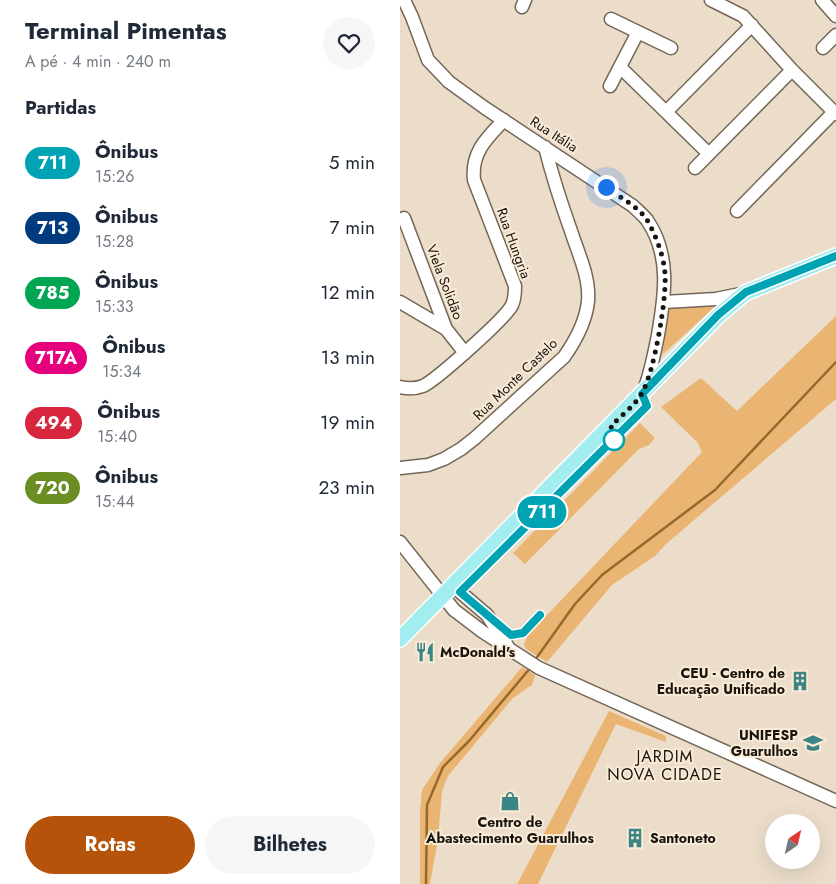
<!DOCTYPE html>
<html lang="pt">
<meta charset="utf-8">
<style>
:root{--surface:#fff;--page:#f6f6f7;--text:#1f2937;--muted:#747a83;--accent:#b45309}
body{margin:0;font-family:Jost,sans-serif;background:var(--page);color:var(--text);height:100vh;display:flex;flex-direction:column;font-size:19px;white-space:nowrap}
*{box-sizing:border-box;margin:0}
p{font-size:16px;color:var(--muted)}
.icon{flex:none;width:28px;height:28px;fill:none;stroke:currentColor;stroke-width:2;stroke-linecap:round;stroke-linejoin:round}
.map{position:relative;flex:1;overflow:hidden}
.side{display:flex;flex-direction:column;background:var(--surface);width:400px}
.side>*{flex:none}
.badge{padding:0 10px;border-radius:16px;font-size:18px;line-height:32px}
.needle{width:32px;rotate:34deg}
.controls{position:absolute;left:365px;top:814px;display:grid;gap:10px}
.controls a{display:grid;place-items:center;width:55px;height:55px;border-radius:50%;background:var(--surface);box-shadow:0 5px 20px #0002;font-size:25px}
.you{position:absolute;width:25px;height:25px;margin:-12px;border:4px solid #fff;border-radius:50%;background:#1a73e8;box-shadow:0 0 0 8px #1a73e833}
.map>.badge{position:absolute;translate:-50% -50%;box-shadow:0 0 0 2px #fff}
h2{padding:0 25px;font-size:19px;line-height:45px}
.round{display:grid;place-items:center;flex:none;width:52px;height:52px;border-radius:26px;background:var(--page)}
.head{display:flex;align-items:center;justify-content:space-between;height:85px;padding:0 25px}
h1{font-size:24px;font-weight:700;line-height:38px}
.cta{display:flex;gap:10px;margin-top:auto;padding:10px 25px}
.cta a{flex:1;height:58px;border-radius:30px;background:var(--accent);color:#fff;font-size:20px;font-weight:700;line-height:58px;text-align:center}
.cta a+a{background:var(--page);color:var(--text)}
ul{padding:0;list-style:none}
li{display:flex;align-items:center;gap:15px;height:65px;padding:0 25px}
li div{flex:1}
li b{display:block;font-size:19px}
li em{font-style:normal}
li .badge{min-width:55px;font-weight:700;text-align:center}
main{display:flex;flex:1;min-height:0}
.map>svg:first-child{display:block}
</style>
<main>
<section class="side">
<div class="head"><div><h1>Terminal Pimentas</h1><p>A pé · 4 min · 240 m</p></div><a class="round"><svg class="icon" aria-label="heart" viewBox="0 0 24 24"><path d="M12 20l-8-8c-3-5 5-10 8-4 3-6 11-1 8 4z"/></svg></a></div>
<h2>Partidas</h2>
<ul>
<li><span class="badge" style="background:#00a3b4;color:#fff">711</span><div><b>Ônibus</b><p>15:26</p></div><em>5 min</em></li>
<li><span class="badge" style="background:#003b80;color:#fff">713</span><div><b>Ônibus</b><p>15:28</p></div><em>7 min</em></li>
<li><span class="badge" style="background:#00a651;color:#fff">785</span><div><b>Ônibus</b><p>15:33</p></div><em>12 min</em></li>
<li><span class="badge" style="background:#e6007e;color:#fff">717A</span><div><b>Ônibus</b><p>15:34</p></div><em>13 min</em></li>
<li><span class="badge" style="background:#d7263d;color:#fff">494</span><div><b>Ônibus</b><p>15:40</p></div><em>19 min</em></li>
<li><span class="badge" style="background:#6b8e23;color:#fff">720</span><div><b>Ônibus</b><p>15:44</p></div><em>23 min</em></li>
</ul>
<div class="cta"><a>Rotas</a><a>Bilhetes</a></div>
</section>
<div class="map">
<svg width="436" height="884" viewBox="0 0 436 884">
<rect width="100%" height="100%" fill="#ecddcb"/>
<path fill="#eab573" d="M318,304L262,355L269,307Z
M436,316V399L266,544L255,556L212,585L147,662L126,649L124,644L128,635L302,452L298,443L261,407L301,378L337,411Z
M240,423L255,438L249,445L239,449L125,564L113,553Z
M122,667L135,675L132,685L113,698L48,776L42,791L38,839L30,884H20V811L22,790L40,763Z
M209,711L266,736V742L216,724L138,884H117Z"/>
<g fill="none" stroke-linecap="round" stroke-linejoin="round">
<path stroke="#96692a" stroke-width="2.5" d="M135,660L175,604L202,575L315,490L436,362
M26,884L27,805L43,767L69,741L131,667"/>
<defs>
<path id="minor" d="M4,0L12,17L28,60L49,82L85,108L233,206C238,211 243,215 247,220C271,255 265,295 258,335C254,354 251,372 244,390
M311,0L343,16L392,70L436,114
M422,0L436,16
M122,7L125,0
M211,19L271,48
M423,48L436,35
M220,67L309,154
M210,86L238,32
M267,111L352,25
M295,168L392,70
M337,211L433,113
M4,218L46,329L65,353
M0,302L46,329
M264,302L316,299L345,293
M0,387C8,389 15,389 23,386C36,380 106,318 112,305C115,299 115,292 115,286L74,180C71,152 87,138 104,120
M0,468L28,465L44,459L61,449L75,438L164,357C176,340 186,322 188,301C190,277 178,253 171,231C161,203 152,175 145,147
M0,542L54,610L83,632L139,668L436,801
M52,585L87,615L107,645"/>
<path id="major" d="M0,639L319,315L345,293L436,256"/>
</defs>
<use href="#minor" stroke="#746757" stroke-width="15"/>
<use href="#major" stroke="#fff" stroke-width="18"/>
<use href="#minor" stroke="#fff" stroke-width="12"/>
<use href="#major" stroke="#a1edf0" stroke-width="15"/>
</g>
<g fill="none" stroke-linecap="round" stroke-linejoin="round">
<defs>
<path id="line" d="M140,615L123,633L111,635L60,592L247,406L242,394L318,315L346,292L436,256"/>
</defs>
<use href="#line" stroke="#fff" stroke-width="11"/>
<use href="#line" stroke="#00a3b4" stroke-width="8"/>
<path stroke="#19140d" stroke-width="5" stroke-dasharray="0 9" d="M206,187C219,197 238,206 247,220C256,235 264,257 265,274C267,298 254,373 242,393C236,404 220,417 211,426L214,440"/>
</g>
<defs>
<symbol id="restaurant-bare" viewBox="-9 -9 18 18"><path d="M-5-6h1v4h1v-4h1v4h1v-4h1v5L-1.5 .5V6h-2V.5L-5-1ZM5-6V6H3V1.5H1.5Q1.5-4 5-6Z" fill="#3c8587" stroke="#faebd8" stroke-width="2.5" paint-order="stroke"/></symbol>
<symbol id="building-bare" viewBox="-9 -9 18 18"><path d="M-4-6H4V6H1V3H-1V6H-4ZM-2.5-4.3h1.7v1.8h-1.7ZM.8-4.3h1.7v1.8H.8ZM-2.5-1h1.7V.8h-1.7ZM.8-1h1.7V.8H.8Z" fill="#3c8587" stroke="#faebd8" stroke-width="2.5" paint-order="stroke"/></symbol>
<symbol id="university-bare" viewBox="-9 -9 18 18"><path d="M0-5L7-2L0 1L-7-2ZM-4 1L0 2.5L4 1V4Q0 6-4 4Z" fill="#3c8587" stroke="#faebd8" stroke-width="2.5" paint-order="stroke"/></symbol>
<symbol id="shop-bare" viewBox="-9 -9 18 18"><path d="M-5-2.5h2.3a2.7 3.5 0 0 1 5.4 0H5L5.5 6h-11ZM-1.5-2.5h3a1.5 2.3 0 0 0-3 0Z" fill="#3c8587" stroke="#faebd8" stroke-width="2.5" paint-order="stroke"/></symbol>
</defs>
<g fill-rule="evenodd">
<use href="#restaurant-bare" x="11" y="638" width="28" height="28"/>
<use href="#building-bare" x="386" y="667" width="28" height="28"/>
<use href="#university-bare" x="399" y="729" width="28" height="28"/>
<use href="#shop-bare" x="96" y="787" width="28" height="28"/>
<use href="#building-bare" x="221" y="824" width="28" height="28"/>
</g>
<circle fill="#fff" stroke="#00a3b4" stroke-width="2.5" cx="214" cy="440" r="10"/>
<g text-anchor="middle" stroke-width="4" stroke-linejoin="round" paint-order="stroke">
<g font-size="14" fill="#19140d" stroke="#faebd8">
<text transform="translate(154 134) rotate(33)" y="5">Rua Itália</text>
<text transform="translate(114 243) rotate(70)" y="5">Rua Hungria</text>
<text transform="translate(45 282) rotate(69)" y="5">Viela Solidão</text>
<text transform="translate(115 379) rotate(-44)" y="5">Rua Monte Castelo</text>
</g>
<g font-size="14" font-weight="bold" fill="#19140d" stroke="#faebd8" text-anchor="start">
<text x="40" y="657">McDonald's</text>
<text x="385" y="678" text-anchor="end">CEU - Centro de<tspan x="385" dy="16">Educação Unificado</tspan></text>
<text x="398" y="740" text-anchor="end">UNIFESP<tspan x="398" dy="16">Guarulhos</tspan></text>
<text x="110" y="827" text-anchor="middle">Centro de<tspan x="110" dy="16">Abastecimento Guarulhos</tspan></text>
<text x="250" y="843">Santoneto</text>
</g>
<g font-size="16" letter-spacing="1" fill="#19140d" stroke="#faebd8">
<text x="265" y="762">JARDIM<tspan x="265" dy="18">NOVA CIDADE</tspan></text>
</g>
</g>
</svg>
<div class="controls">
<a><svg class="needle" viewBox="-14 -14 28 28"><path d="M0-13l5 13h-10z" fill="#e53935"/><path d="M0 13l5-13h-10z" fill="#747a83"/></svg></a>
</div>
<div class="you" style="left:206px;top:187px"></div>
<b class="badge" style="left:142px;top:512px;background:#00a3b4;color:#fff">711</b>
</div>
</main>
